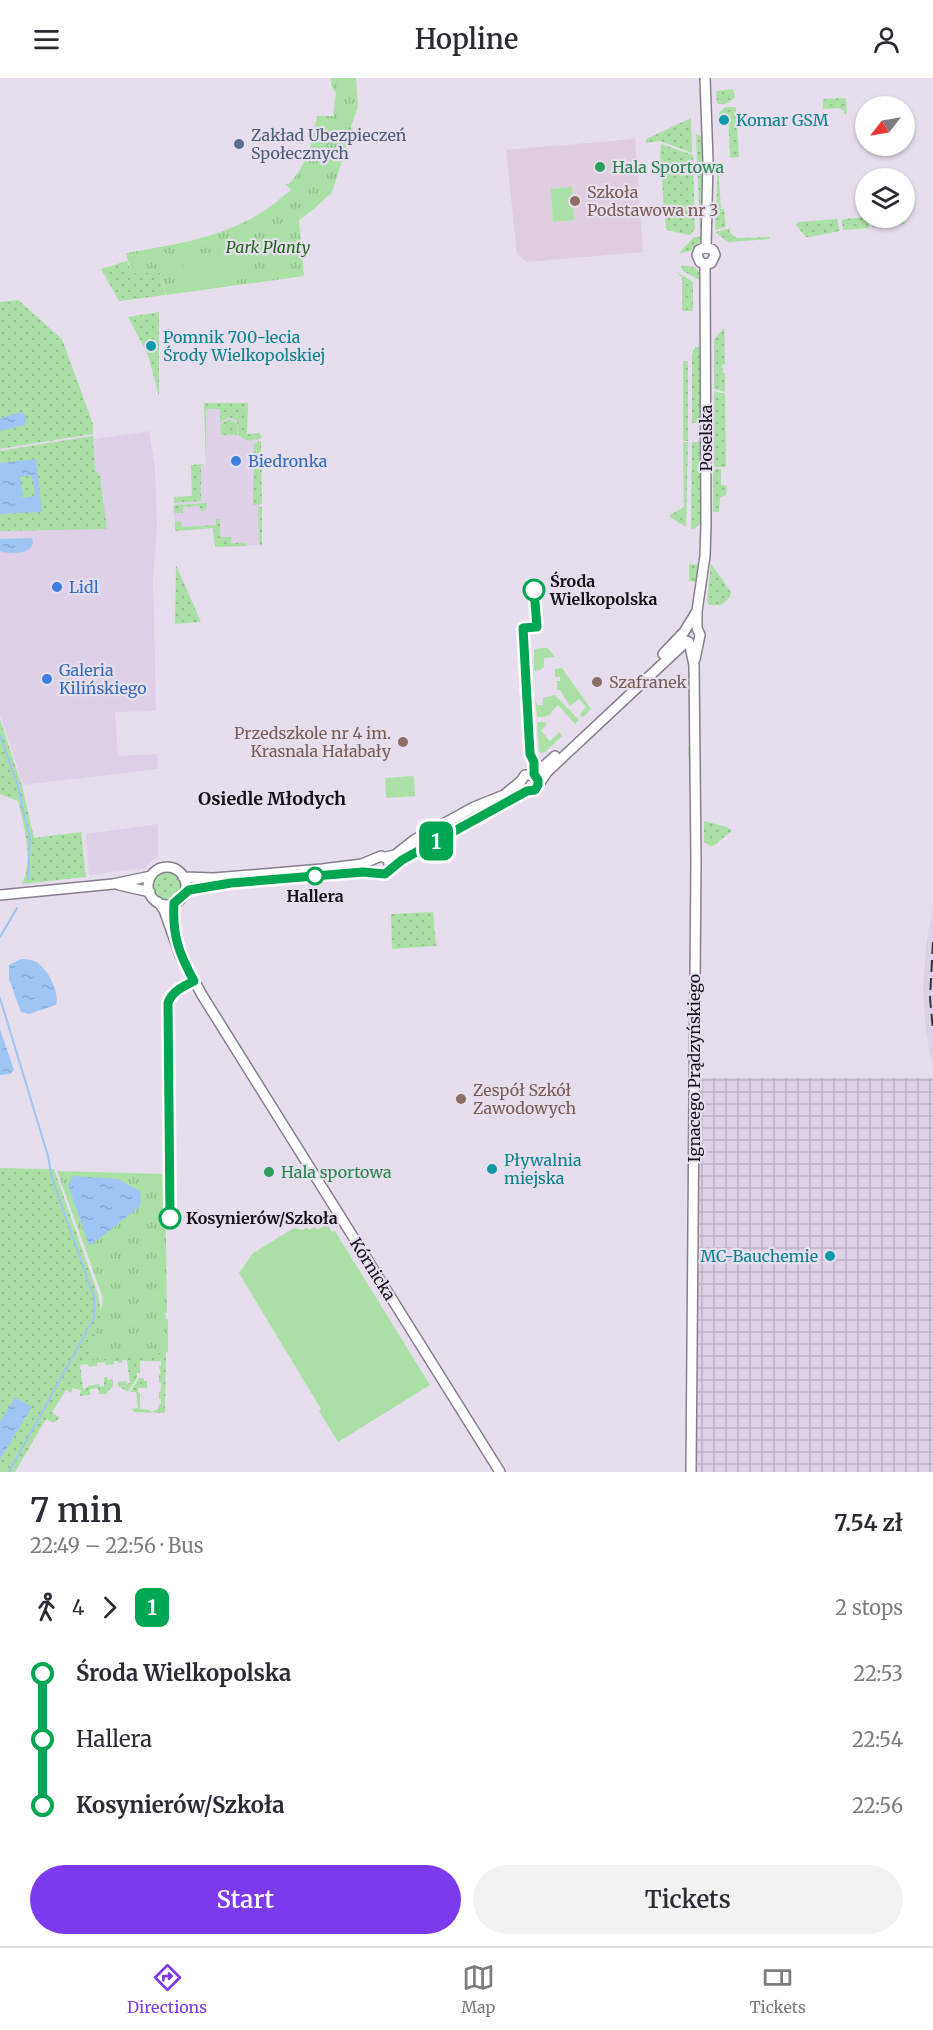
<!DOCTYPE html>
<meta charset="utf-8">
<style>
:root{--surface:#fff;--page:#f2f2f3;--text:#2b2b33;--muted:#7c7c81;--line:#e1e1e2;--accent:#7c3aed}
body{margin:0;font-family:Merriweather,serif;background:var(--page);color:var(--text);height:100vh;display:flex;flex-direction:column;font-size:22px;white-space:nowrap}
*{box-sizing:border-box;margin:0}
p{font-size:20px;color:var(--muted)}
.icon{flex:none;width:33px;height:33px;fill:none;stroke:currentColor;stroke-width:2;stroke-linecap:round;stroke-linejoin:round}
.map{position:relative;height:1394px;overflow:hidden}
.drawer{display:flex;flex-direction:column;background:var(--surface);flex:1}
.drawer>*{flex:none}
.badge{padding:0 12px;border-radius:9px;font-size:21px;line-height:39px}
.needle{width:39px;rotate:239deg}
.buttons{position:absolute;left:855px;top:18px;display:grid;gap:12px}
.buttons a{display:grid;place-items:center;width:60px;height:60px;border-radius:50%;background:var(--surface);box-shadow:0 2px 4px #0004;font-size:30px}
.map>.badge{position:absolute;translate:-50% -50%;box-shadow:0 0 0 3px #fff}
.legs{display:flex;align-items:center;gap:9px;height:66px;padding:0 30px;font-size:20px}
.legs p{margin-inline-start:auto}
.head{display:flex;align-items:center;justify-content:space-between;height:102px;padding:0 30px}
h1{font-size:33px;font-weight:600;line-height:45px}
.button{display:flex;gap:12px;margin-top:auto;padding:12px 30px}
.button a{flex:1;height:69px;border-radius:36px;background:var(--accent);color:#fff;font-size:24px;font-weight:600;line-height:69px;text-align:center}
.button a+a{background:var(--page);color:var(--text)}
ul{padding:0 30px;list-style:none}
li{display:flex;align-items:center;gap:21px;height:66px;font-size:22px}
li i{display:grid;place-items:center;width:9px;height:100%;margin:0 8px;background:currentColor}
li i::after{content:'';width:15px;height:15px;margin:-8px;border:4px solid;border-radius:50%;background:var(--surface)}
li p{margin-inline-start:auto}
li:first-child i{background:linear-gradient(#0000 50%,currentColor 0)}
li:last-child i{background:linear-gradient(currentColor 50%,#0000 0)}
header{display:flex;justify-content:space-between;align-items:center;height:78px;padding:0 30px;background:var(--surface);font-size:27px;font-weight:600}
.tabs{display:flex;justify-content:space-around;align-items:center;height:84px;border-top:2px solid var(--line);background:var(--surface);font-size:16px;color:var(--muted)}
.tabs a{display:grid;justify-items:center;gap:3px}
.tabs .active{color:var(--accent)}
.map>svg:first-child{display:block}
</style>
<header><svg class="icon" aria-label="menu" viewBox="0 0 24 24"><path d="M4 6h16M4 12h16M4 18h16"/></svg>Hopline<svg class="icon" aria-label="person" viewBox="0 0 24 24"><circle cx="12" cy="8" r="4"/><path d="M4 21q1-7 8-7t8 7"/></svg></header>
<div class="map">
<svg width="933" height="1394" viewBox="0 0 933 1394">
<defs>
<pattern id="industrial-grid" width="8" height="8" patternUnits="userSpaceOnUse" patternTransform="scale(1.5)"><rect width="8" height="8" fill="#ded1e7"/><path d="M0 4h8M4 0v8" fill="none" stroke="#beb2c5"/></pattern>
<pattern id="grass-dots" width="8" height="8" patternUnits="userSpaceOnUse" patternTransform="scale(1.5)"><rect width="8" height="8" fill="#aae0a5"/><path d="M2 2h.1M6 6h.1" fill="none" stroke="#91bf8d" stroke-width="1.8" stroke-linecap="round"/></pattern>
<pattern id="park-tufts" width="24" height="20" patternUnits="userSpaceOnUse" patternTransform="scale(1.5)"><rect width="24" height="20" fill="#aae0a5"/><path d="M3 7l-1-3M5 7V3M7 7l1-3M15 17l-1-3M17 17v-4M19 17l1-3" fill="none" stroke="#91bf8d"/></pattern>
<pattern id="water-ripples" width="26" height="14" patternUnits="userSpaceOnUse" patternTransform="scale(1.5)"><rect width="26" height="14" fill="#9dc6f4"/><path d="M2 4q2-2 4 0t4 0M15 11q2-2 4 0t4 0" fill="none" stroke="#86a9d0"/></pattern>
</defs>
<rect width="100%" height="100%" fill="#e6deed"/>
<path fill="#ded1e7" d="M204,325H248L247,356L259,355L260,467L215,469L213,450L175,453L174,419L192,418L191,387L206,386Z
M149,353L155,390L157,449L153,502L156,633L115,634L118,678L157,676L158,691L23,707L0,637V372L94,357L95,361Z
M158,746V777L145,790L89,797L86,756Z
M933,829V992L926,952L923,913L926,868Z"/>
<path fill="url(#industrial-grid)" d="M700,1000H933V1394H696Z"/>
<path fill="#decedf" d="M635,61L643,174L527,184L517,176L506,72Z"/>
<path fill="url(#grass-dots)" d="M733,11L735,19C730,25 724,28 717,25L716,13Z
M846,20L847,37L844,35L843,32L838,30L823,31V21Z
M725,29H736L739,79L730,80L728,38L719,39V35Z
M691,40L692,75L660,63L646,65V61Z
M696,56L701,58L704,64L702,152L700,151Z
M661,66L693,77L695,151L690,157L666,152L660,78Z
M718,86L721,131H724L726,149L715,152Z
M865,139L868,141L869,150L843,152L842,143L844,141Z
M872,140H904L905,146L872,149Z
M837,141L840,153L809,159H806L796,147L798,144Z
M731,150L729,153L736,160L769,159L770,161L728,164L715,154Z
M694,159H702C699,171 690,174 679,175Z
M127,183L131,195H160L165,217L119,223L101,191Z
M681,188C693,187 700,190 701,203L683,193Z
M675,193L693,204V233H682V199Z
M18,222L62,261L93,346V356L0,371V224Z
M711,228V433L710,429Z
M159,234V318L148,277L128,239Z
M724,250L725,286L722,287L723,295H725V314L714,311V261Z
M695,269H701L702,345H692V277Z
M683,283H688V363H683Z
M714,313L725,316L726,389H714Z
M204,325H248L247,356L259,355L262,360L248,363L238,357L237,343L229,339L220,345V331H206V386L201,387V423L174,425V419L192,418L191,387L206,386Z
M229,341L237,346V357H221L220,347Z
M93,358L95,391L100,398L107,451L0,453V373Z
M259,363H261L262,426L253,427L254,366Z
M683,364H688L686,449L670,439V437L684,429Z
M692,364H702V444L694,451H691Z
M713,391H721V407L727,408L726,417L720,420L719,434H713Z
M207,425L206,431L202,434L199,428L183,429V435H174V427Z
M258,429H262V469L259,465Z
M216,441H220V459H231V465H246V468L215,469L213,450L175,453V444L181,443L182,449L216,447Z
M689,486L700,487L696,504L689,503Z
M711,486L731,514L730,519L721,527H709L707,523Z
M176,487L201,544L175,546Z
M0,641L22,708L34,760L81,754L86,799L22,806C34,783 24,748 18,723L0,716Z
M688,668H691L692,764Z
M704,743L727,749L732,753L713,768H710L704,764Z
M153 808a14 14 0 1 1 28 0a14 14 0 1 1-28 0Z
M433,834L436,868L392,871L391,836Z
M0,1090L54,1091L98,1216L101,1234L103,1220L96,1199L168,1274L166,1275L165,1335L134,1334L132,1331L138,1330L136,1314H130L139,1300H144V1303H147V1310H138V1314L140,1315V1331L150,1332L151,1334L158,1331L159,1326H161V1321H159V1314L161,1313V1304H159V1297L161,1296L159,1288H161V1283H140V1295H137V1300L128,1314L118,1308V1304L126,1303V1306L130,1305L127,1282H122V1285H118V1283H114V1286L106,1287L105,1284L97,1285V1288L89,1289L88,1286L80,1287L83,1311L87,1310V1308L99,1306L100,1309L104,1308V1299H107L108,1302L113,1301V1308L106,1316H99L98,1310L90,1311V1317L80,1318L81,1312L73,1310L71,1315L66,1312L52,1334L60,1340L53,1345L46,1341L15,1394H0Z"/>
<path fill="url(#park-tufts)" d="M331,0H356L358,29L351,49L353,50L332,114L313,132L299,142L304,198L166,217L160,195H131L126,175C172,167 221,160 262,134C273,128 281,119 291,112L285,106H289C308,85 312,66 317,38H333L336,15L332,9Z
M57,1093L165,1096L167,1235H165L166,1241H168V1274L87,1283L100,1241L103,1220Z"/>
<path fill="#aae0a5" d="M572,109L574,142L553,144L551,111Z
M241,170L246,201L186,210L182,179Z
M543,570H548L555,579L544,580V590H541V592L534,593V571Z
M562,590L591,631L583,639L580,637L586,629L579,621L570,628L560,612H557V603H560V599H555V591Z
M555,617L579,642L575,646L558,627L552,633L551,636L544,639H537L535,621L537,627H543V620Z
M537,644H545L547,646L541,653L550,663L560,654L562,658L544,675L539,674Z
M414,698L415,718L386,720L385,700Z
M327,1146L332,1154L335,1153L430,1307L338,1364L319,1333L321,1331L239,1195L253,1175L294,1150L302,1152L307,1150L309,1152L315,1149L317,1152Z"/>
<path fill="url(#water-ripples)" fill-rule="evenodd" d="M21,334L26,338L25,347L0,353V340Z
M36,381L42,434L0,436V385ZM32,397L35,418L23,420L20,399Z
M32,460C38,476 11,477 0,473V461Z
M21,881C28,881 35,882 40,887C49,894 60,916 56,927L29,936L21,934L9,901V887Z
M0,951L14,992L10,996L0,997Z
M73,1098L118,1101L141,1114L140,1128L99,1161L89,1167L68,1107Z
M15,1319L32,1329L0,1381V1344Z"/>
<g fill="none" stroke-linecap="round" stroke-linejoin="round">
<path stroke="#9dc6f4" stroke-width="2" d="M0,657L17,705L30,761L28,801
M0,859L17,830
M0,920L48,1078L52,1100L94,1219V1240L9,1394"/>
<defs>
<path id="minor" d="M705,0L708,83L706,169
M705,186L711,185L715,177L713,172L706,169
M705,186L700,184L697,177L699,172L706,169
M697,550V533L705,478L706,446L705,186
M689,564L694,587L696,782L691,1394
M663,576L684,554L697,533
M695,581L700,557L697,550
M534,697L555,678
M386,779L395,777L414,762L474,729L504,717L521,703L525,697H534
M148 808a19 19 0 1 1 38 0a19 19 0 1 1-38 0Z
M183,799L214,800L322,791L362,786L381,778L388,781L390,790
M119,807L150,814
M184,815L193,811L231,805L363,794L385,796L401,782L527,713L535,712L547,694L687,563
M0,817L113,806L151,798
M158,824L164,832L180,877L202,917L500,1394
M174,825L175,859"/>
</defs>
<use href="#minor" stroke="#877f8d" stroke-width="12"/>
<use href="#minor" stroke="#fff" stroke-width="9"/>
<path stroke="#37333a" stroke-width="2" stroke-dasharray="12 6" stroke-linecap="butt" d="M933,864L930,920L933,952"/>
</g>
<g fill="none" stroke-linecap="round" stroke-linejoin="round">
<defs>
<path id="line-1" d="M170,1140L168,925C172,913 183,909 194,903C179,876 172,857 174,825L189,812L231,805L363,794L385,796L402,782L527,713L535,712L538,707V702L534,696V684L530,676L523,550L537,549L534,512"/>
</defs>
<use href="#line-1" stroke="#fff" stroke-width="14"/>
<use href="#line-1" stroke="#00a651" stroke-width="9"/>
</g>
<g fill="#0f9aa8" stroke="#e6deed" stroke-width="2">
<circle cx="724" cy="42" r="6"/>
<circle cx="151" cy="268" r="6"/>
<circle cx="492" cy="1091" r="6"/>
<circle cx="830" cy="1178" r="6"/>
</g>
<circle fill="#5c6f8a" stroke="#e6deed" stroke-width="2" cx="239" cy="66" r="6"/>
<g fill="#2e9e5b" stroke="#e6deed" stroke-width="2">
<circle cx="600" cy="89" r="6"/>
<circle cx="269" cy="1094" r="6"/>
</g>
<g fill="#8d6e63" stroke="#e6deed" stroke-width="2">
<circle cx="575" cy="123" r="6"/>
<circle cx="597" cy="604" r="6"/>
<circle cx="403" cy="664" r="6"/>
<circle cx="461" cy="1021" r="6"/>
</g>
<g fill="#3f7fe0" stroke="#e6deed" stroke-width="2">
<circle cx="236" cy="383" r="6"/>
<circle cx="57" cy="509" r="6"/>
<circle cx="47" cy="601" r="6"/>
</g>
<g fill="#fff" stroke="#00a651" stroke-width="3">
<circle cx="534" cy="512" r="10"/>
<circle cx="315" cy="798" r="8"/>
<circle cx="170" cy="1140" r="10"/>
</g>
<g text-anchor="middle" stroke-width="4.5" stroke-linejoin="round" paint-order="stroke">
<g font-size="16" fill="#0d838f" stroke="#e6deed" text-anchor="start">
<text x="736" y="48">Komar GSM</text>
<text x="163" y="265">Pomnik 700-lecia<tspan x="163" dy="18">Środy Wielkopolskiej</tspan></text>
<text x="504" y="1088">Pływalnia<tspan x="504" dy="18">miejska</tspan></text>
<text x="818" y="1184" text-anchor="end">MC-Bauchemie</text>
</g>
<g font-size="16" fill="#4e5e75" stroke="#e6deed" text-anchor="start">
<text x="251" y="63">Zakład Ubezpieczeń<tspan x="251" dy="18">Społecznych</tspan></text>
</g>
<g font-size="16" fill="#27864d" stroke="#e6deed" text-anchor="start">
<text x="612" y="95">Hala Sportowa</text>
<text x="281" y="1100">Hala sportowa</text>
</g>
<g font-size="16" fill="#785e54" stroke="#e6deed" text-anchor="start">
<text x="587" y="120">Szkoła<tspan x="587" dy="18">Podstawowa nr 3</tspan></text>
<text x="609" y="610">Szafranek</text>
<text x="391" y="661" text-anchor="end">Przedszkole nr 4 im.<tspan x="391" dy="18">Krasnala Hałabały</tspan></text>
<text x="473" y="1018">Zespół Szkół<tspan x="473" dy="18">Zawodowych</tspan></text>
</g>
<g font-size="16" font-style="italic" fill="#1f651b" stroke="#e6deed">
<text x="268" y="175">Park Planty</text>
</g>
<g font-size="16" fill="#151217" stroke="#e6deed">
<text transform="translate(706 360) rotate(-90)" y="6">Poselska</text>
<text transform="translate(694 990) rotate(-90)" y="6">Ignacego Prądzyńskiego</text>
<text transform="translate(373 1191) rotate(58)" y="6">Kórnicka</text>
</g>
<g font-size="16" fill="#366cbe" stroke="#e6deed" text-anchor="start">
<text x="248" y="389">Biedronka</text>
<text x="69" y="515">Lidl</text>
<text x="59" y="598">Galeria<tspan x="59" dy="18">Kilińskiego</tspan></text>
</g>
<g font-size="16" font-weight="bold" fill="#151217" stroke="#e6deed" text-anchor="start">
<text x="550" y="509">Środa<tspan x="550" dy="18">Wielkopolska</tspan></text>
<text x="315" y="824" text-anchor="middle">Hallera</text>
<text x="186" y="1146">Kosynierów/Szkoła</text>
</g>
<g font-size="18" font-weight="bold" fill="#151217" stroke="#e6deed">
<text x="272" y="727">Osiedle Młodych</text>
</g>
</g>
</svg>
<div class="buttons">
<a><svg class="needle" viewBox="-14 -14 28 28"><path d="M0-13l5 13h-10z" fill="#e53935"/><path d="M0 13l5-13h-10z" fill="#7c7c81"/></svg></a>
<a><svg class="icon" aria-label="layers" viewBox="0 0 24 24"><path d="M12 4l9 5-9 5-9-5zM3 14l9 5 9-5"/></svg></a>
</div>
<b class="badge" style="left:436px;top:763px;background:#00a651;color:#fff">1</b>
</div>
<section class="drawer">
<div class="head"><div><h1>7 min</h1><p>22:49 – 22:56 · Bus</p></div><b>7.54 zł</b></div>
<div class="legs"><svg class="icon" aria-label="walk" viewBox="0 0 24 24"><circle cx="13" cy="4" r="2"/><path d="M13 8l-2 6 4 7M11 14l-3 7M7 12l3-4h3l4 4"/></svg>4<svg class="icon" aria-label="forward" viewBox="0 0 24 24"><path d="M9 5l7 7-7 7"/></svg><b class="badge" style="background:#00a651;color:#fff">1</b><p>2 stops</p></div>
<ul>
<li><i style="color:#00a651"></i><b>Środa Wielkopolska</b><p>22:53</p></li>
<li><i style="color:#00a651"></i><span>Hallera</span><p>22:54</p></li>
<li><i style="color:#00a651"></i><b>Kosynierów/Szkoła</b><p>22:56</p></li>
</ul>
<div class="button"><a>Start</a><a>Tickets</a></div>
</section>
<nav class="tabs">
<a class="active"><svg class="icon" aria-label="directions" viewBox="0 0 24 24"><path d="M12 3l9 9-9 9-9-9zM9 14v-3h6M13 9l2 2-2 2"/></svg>Directions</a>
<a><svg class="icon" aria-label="map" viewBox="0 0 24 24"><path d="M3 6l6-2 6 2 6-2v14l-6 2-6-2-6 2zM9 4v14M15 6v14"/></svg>Map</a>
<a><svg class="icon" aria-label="tickets" viewBox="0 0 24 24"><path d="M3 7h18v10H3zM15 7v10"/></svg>Tickets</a>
</nav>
